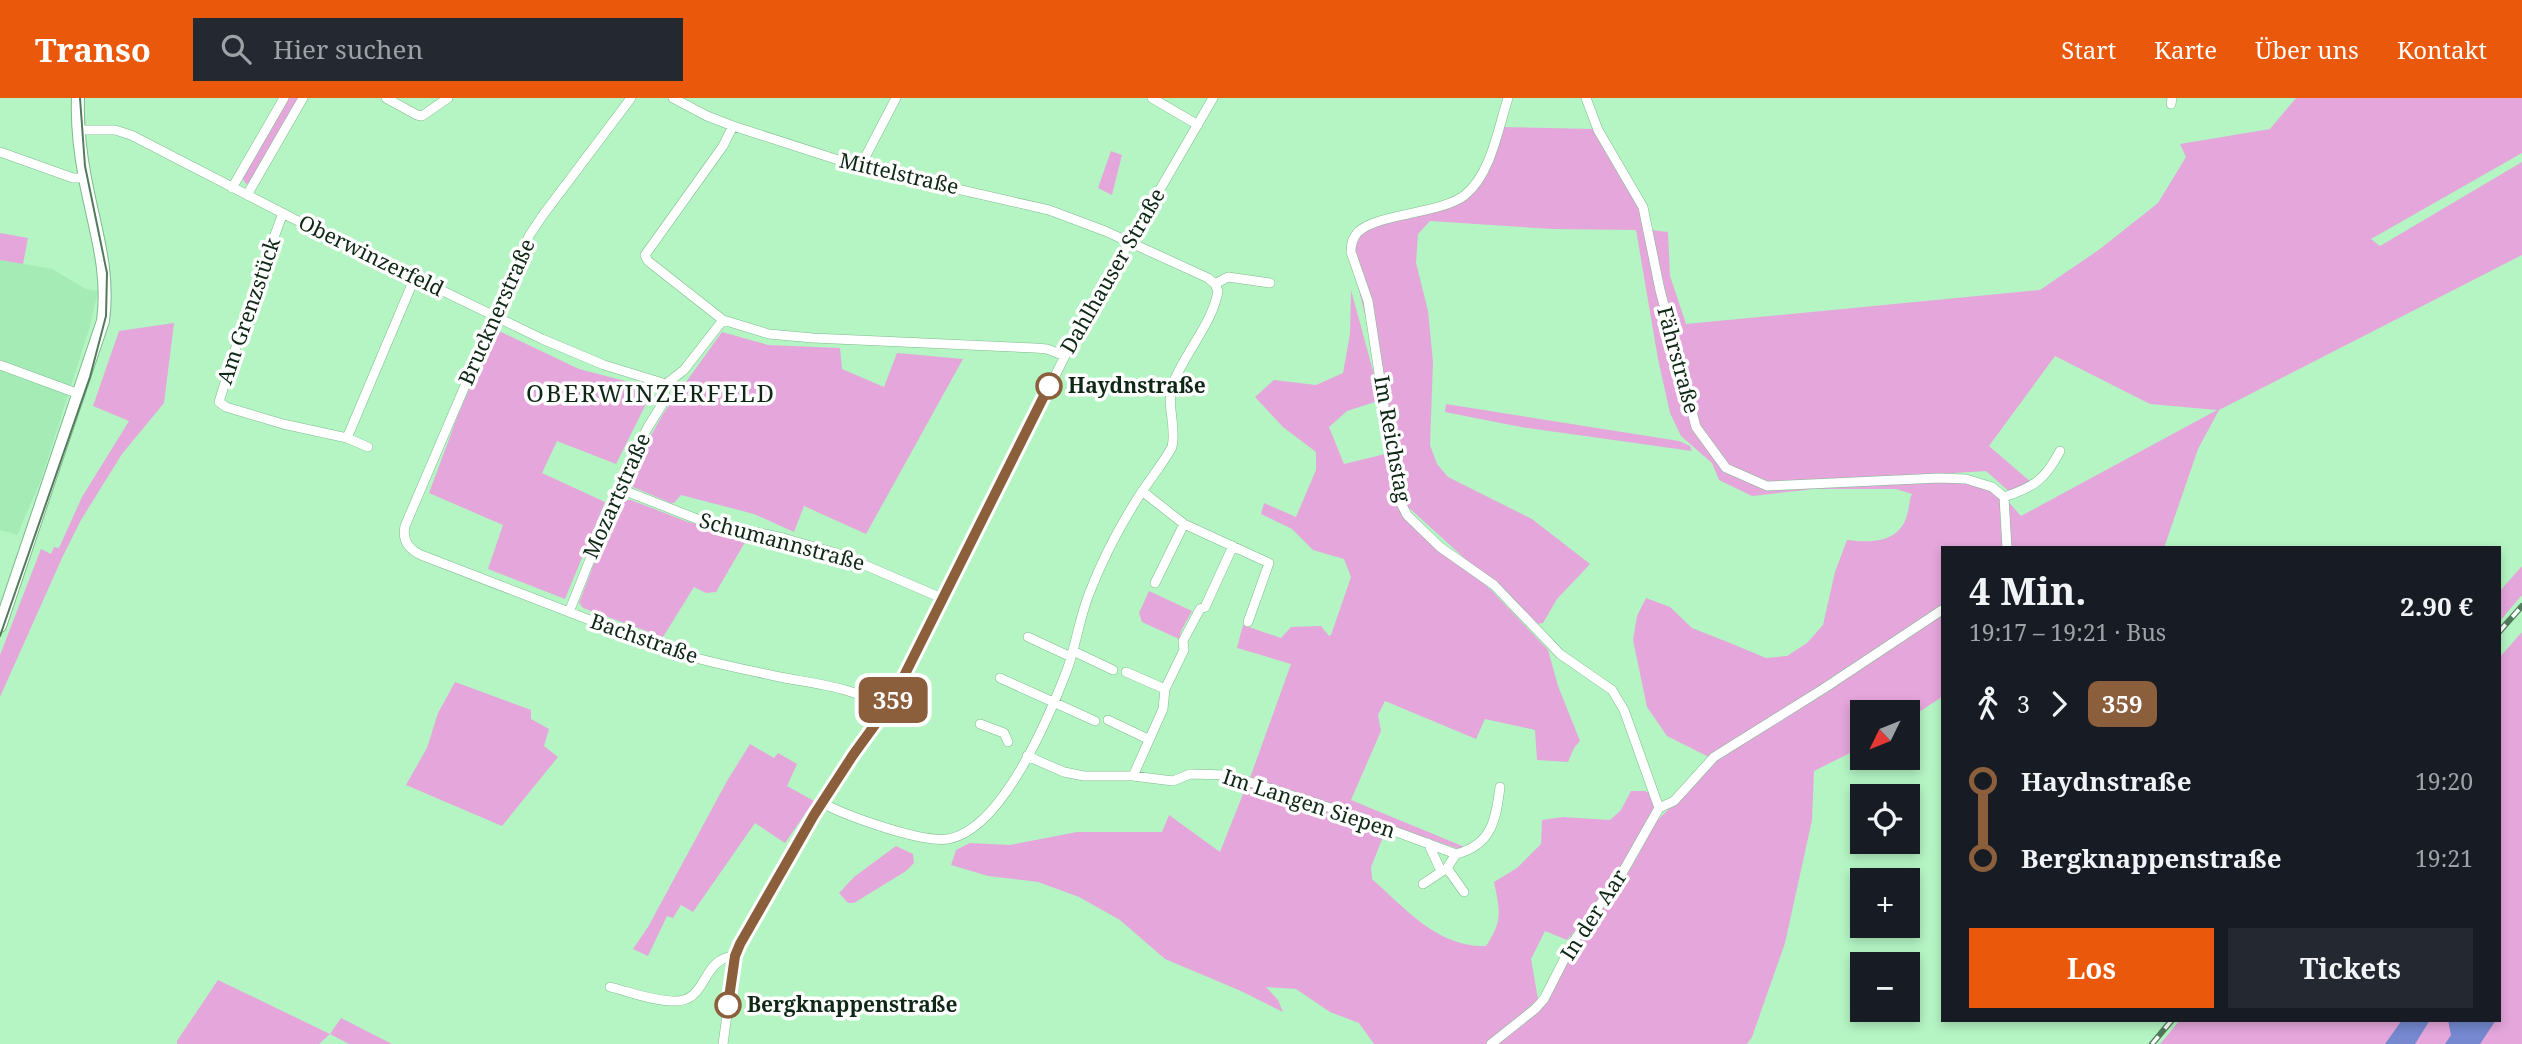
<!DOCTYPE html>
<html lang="de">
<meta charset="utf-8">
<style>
:root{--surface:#171b24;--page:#242831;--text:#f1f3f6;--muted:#9ea1a6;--accent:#ea580c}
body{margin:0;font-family:"Noto Serif",serif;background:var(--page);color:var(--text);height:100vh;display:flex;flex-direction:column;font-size:26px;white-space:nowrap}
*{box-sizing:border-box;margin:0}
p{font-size:23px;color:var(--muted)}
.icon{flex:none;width:38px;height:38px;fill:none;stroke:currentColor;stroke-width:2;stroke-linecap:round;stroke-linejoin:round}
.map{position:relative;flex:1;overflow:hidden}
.drawer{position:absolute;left:1941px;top:448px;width:560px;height:476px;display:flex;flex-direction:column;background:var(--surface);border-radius:0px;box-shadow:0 4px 10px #0003}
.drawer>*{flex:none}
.badge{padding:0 14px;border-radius:10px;font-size:24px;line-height:46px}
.needle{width:46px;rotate:227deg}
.fabs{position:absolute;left:1850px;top:602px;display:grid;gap:14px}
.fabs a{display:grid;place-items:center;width:70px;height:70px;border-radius:0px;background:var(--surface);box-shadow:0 4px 10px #0003;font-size:35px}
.map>.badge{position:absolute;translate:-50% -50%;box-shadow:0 0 0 4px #fff}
.legs{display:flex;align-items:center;gap:10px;height:77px;padding:0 28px;font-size:23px}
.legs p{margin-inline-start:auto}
.head{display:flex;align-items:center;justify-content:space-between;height:119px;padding:0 28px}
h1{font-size:38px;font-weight:700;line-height:52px}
.action{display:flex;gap:14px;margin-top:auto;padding:14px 28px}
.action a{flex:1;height:80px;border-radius:0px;background:var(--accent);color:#fff;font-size:28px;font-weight:700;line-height:80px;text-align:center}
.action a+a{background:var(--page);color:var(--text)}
ul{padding:0 28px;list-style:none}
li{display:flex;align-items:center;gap:24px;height:77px;font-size:26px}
li i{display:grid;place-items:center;width:10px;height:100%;margin:0 9px;background:currentColor}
li i::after{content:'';width:18px;height:18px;margin:-9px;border:5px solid;border-radius:50%;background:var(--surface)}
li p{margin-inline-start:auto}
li:first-child i{background:linear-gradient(#0000 50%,currentColor 0)}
li:last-child i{background:linear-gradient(currentColor 50%,#0000 0)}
header{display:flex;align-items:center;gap:42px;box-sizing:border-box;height:98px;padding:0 35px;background:var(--accent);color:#fff}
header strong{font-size:33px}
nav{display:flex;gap:38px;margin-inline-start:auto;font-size:24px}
.search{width:490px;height:63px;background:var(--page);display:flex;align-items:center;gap:18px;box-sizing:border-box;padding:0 24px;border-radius:0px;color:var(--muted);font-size:26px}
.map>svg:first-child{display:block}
</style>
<header>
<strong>Transo</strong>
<div class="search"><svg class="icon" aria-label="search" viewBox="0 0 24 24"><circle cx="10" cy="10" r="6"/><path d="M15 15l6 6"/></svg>Hier suchen</div>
<nav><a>Start</a><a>Karte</a><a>Über uns</a><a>Kontakt</a></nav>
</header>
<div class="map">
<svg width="2522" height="946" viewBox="0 0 2522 946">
<rect width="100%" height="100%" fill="#b5f5c4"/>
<path fill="#a4ebb6" d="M0,162L52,171L86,191L98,193L90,228L41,382L17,437L0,432Z"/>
<path fill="#e5a6db" d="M288,0H299L251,85L246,86L242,80Z
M2296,0H2522V55L2371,141L2380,148L2522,64V157L2219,312L2198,351L2164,450H1942V599L1908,621V614H1862V649L1814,673L1812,722L1785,845L1752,939L1747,946H1497L1543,909L1571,849L1628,775L1657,723L1715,662L1667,638L1647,609L1633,542L1637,518L1646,500L1670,509L1692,530L1730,545L1766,560L1787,558L1807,545L1823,527L1835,474L1847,442C1873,445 1902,445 1908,413C1910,406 1909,402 1912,396L1896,391H1815L1752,398L1719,382L1712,365L1681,338L1670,315L1658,261L1636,132L1552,131L1430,123L1418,136L1416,165L1428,213L1433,264L1430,347L1437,366L1448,379L1532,421L1590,466L1557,501L1543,525L1537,526L1407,408L1388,310L1354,172L1352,133L1460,105L1483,83L1504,29L1593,31L1646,121L1695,330L1724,371L1767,390L1981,382L2006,401L2021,418L2217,312L2150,306L2055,258L1989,348L2032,385L2012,396L1986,373L1767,387L1727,369L1697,328L1651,132L1668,134L1670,178L1686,226L2040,192L2100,151L2158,105L2186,59L2180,46L2270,31Z
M1111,53L1122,57L1112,97L1098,90Z
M0,135L28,140L23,166L0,162Z
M1351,192L1381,302L1347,313L1329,329L1344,366L1385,356L1398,411L1490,491L1548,552L1558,588L1580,643L1574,650L1568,664L1537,662L1535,632L1485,621L1476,641L1385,603L1378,617L1381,633L1351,702L1467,750L1459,751L1250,680L1291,566L1237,550L1243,527L1281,540L1291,529L1321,528L1329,538L1331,537L1351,479L1344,461L1313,452L1292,431L1261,416L1264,405L1296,419L1316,372V354L1283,329L1255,299L1274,282L1316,287L1343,275L1350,236Z
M174,225L164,305L122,356L81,422L62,460L0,599V557L41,451L51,456L54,449L59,450L82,399L129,323L93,308L119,233Z
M499,233L579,271L648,289L651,296L616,366L557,343L542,375L605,404L565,501L488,471L503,427L429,395L458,317L494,235Z
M722,234L768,247L840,250L842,271L884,289L897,255L963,261L866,436L804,408L794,434L754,416L681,397L674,405H671L633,389L626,382L663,316Z
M1446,306L1679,343L1690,348L1692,353L1521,329L1445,314Z
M623,402H631L688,424L748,439L716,494L706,495L694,489L663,539L583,510L579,505L616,408Z
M2522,468V497L2499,524V494Z
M1149,493L1192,513L1181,533L1179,541L1142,524L1139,515Z
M2522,534V946H2160L2180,922H2499V560Z
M455,584L531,612V621L549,631L544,648L558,659L502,728L406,687L427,650L438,615Z
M750,646L774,660L778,655L797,666L787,688L814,703L785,745L755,725L693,814L681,807L673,820L667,818L648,858L633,851L648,829L727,683Z
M1247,686L1385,734L1371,769L1372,781C1405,810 1438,850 1486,848C1503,823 1500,813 1494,784L1517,770L1541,746L1542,722L1563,719L1610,722L1621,712L1631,693H1645L1652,697L1655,710L1619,778L1567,842L1545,833L1531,861L1538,901L1489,946H1374L1359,925L1330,914L1296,891L1266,889L1278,902L1283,914L1241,893L1165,861L1120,822L1079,799L1038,784L988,778L951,767L956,752L970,745L1010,747L1077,734H1162L1169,717L1220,754Z
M896,748L913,756L914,765L906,773L854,805H848L839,795L854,779Z
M218,882L330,936L341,920L392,946H349L330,936L319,946H177V943Z"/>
<path fill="#7588d0" d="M2402,922H2430L2415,946H2385Z
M2448,922H2496L2480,946H2445L2451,937Z"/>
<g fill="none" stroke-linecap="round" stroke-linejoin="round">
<defs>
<path id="street" d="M386,0L417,17L422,18L448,0
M631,0L543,117L529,138L405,428C402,442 408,451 421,457L665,551C701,563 738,570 775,578C813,586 854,588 887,611
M673,0L707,18L733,28L860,69L1049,112L1105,133L1208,180L1215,186L1218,193C1213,225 1183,257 1172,288C1166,307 1177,329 1172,349C1161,369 1146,386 1134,406C1116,435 1101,465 1089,496C1079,521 1076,548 1067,572C1049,619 1002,732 948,741C921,745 847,718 822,705
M1152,0L1198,27
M1508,0C1498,31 1491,76 1465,97C1441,116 1378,115 1358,134C1353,139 1351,147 1351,154L1368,203L1398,399L1407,417L1440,449L1494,487L1560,556L1612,592L1624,612L1659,710
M1586,0L1598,32L1643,109L1660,192L1696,329L1726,370L1767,388L1939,380L1966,381L1992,389L2004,399L2007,450
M2171,6L2172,0
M733,28L723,48L645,157L648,163L723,222L769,236L813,240L1035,250L1047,251L1065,258
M78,32H115L131,37L294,121L542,241L604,267L666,286
M0,54L73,80H84
M860,69L896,0
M232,90L284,0
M247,97L303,0
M283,115L249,207L219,304L226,309L283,326L347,340L368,349
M1215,186L1228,179L1270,185
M0,267L79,296
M347,340L415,179
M618,390L697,421L783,440L839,456L944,501
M1142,393L1184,426L1269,465L1248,524
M2004,399C2034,389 2045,382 2060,353
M1155,485L1184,426
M569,514L625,374L648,329L663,305L666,286L684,272L723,222
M1028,539L1071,559
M1073,553L1113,572
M1126,574L1165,591
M1000,580L1095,623
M1108,622L1148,641
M980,626L1004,635L1008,644
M1027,658L1064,674L1084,678H1133L1173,683L1190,676L1228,677L1343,714L1456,756C1492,747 1496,721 1500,689
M1133,678L1163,611L1165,591L1184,552L1183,543L1200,511L1205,509L1233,448
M1659,710L1674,703L1714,659L1823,591L1942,512
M1428,745L1441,773
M1447,770L1464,794
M1423,786L1447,770L1456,756
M610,889C630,894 653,903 674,903C709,904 700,860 735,858
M723,946L735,858L739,847C785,763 835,684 890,606L1075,238L1213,0
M1491,946L1535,911L1544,901L1573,844L1621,777L1659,710"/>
<path id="secondary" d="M0,528L103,223C110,172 94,129 85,80C80,54 77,27 78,0"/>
</defs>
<use href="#street" stroke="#7dba8c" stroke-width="10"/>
<use href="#secondary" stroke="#7dba8c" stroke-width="14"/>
<use href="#street" stroke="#fff" stroke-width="9"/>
<use href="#secondary" stroke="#fff" stroke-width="12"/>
<path stroke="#527a5c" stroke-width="2" d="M0,538L90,279L106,218L107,175L85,68L80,0"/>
<defs>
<path id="rail" d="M2499,534L2522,508
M2152,946L2172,922"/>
</defs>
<use href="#rail" stroke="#527a5c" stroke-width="6"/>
<use href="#rail" stroke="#fff" stroke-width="3.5" stroke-dasharray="10" stroke-linecap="butt"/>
</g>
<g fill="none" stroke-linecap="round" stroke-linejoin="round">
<defs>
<path id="line-1" d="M728,907L735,858L740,846L814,717L853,657L890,606L1049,288"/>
</defs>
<use href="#line-1" stroke="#fff" stroke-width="16"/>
<use href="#line-1" stroke="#8b5e3c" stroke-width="10"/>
</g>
<g fill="#fff" stroke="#8b5e3c" stroke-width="3.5">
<circle cx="1049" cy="288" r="12"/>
<circle cx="728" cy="907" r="12"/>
</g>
<g text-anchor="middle" stroke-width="7" stroke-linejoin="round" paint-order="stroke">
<g font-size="21" fill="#0f2816" stroke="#fff">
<text transform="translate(899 76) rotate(13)" y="7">Mittelstraße</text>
<text transform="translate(371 158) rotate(26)" y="7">Oberwinzerfeld</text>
<text transform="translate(1113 173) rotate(-60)" y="7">Dahlhauser Straße</text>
<text transform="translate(249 213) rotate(-71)" y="7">Am Grenzstück</text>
<text transform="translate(497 214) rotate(-66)" y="7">Brucknerstraße</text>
<text transform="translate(1678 262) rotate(75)" y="7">Fährstraße</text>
<text transform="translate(1392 341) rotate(80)" y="7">Im Reichstag</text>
<text transform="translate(617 398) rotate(-66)" y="7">Mozartstraße</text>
<text transform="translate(782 444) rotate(15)" y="7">Schumannstraße</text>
<text transform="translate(644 541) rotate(19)" y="7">Bachstraße</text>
<text transform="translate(1309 706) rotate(18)" y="7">Im Langen Siepen</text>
<text transform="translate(1594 817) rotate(-57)" y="7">In der Aar</text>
</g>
<g font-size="21" font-weight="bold" fill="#0f2816" stroke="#fff" text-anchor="start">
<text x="1068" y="295">Haydnstraße</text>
<text x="747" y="914">Bergknappenstraße</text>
</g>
<g font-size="24" letter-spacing="2" fill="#0f2816" stroke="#fff">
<text x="651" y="304">OBERWINZERFELD</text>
</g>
</g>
</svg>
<div class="fabs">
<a><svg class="needle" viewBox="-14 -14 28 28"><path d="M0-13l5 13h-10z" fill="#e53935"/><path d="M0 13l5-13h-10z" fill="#9ea1a6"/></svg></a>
<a><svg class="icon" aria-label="locate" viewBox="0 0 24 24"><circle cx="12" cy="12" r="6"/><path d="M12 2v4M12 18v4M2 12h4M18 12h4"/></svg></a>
<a>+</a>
<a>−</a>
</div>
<b class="badge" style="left:893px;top:602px;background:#8b5e3c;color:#fff">359</b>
<section class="drawer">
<div class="head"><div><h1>4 Min.</h1><p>19:17 – 19:21 · Bus</p></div><b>2.90 €</b></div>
<div class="legs"><svg class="icon" aria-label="walk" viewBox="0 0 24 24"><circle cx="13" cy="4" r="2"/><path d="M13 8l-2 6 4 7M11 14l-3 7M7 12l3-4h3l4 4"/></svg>3<svg class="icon" aria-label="forward" viewBox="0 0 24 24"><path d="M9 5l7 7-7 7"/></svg><b class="badge" style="background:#8b5e3c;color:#fff">359</b></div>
<ul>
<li><i style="color:#8b5e3c"></i><b>Haydnstraße</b><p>19:20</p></li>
<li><i style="color:#8b5e3c"></i><b>Bergknappenstraße</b><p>19:21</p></li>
</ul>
<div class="action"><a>Los</a><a>Tickets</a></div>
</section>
</div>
